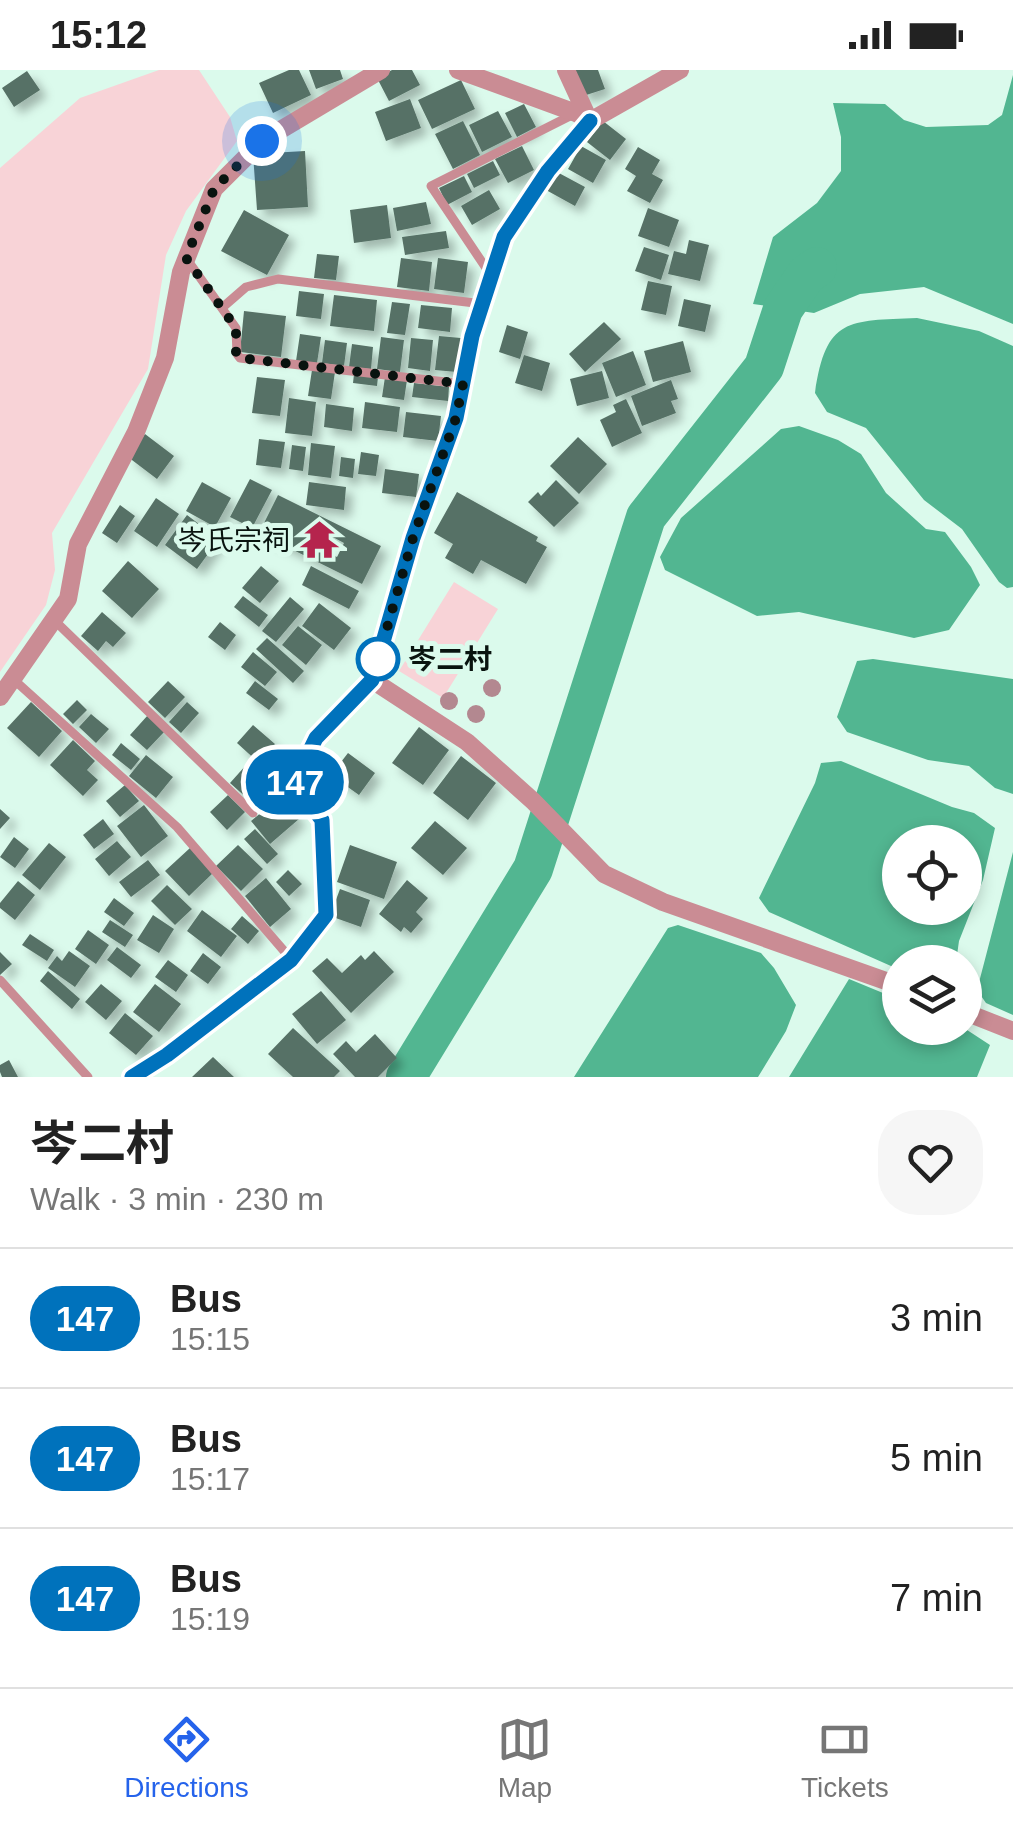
<!DOCTYPE html>
<meta charset="utf-8">
<style>
:root{--surface:#fff;--page:#f6f6f6;--text:#222;--muted:#767676;--line:#e0e0e0;--accent:#2563eb}
body{margin:0;font-family:Arial,"Noto Sans SC",sans-serif;background:var(--page);color:var(--text);height:100vh;display:flex;flex-direction:column;font-size:38px;white-space:nowrap}
*{box-sizing:border-box;margin:0}
p{font-size:32px;color:var(--muted)}
.icon{flex:none;width:55px;height:55px;fill:none;stroke:currentColor;stroke-width:2;stroke-linecap:round;stroke-linejoin:round}
.map{position:relative;height:1007px;overflow:hidden}
.details{display:flex;flex-direction:column;background:var(--surface);flex:1}
.details>*{flex:none}
.badge{padding:0 20px;border-radius:32px;font-size:35px;line-height:65px}
.fabs{position:absolute;left:882px;top:755px;display:grid;gap:20px}
.fabs a{display:grid;place-items:center;width:100px;height:100px;border-radius:50%;background:var(--surface);box-shadow:0 5px 15px #0003;font-size:50px}
.you{position:absolute;width:50px;height:50px;margin:-25px;border:8px solid #fff;border-radius:50%;background:#1a73e8;box-shadow:0 0 0 15px #1a73e833}
.map>.badge{position:absolute;translate:-50% -50%;box-shadow:0 0 0 5px #fff}
.round{display:grid;place-items:center;flex:none;width:105px;height:105px;border-radius:40px;background:var(--page)}
.headline{display:flex;align-items:center;justify-content:space-between;height:170px;padding:0 30px}
h1{font-size:48px;font-weight:700;line-height:75px}
ul{padding:0;list-style:none}
li{display:flex;align-items:center;gap:30px;height:140px;padding:0 30px;border-top:2px solid var(--line)}
li div{flex:1}
li b{display:block;font-size:38px}
li em{font-style:normal}
li .badge{min-width:110px;font-weight:700;text-align:center}
.status{display:flex;justify-content:space-between;align-items:center;height:70px;padding:0 50px;background:var(--surface);direction:ltr}
.status svg{height:28px;fill:currentColor}
.menu{display:flex;justify-content:space-around;align-items:center;height:140px;border-top:2px solid var(--line);background:var(--surface);font-size:28px;color:var(--muted)}
.menu a{display:grid;justify-items:center;gap:5px}
.menu .current{color:var(--accent)}
.map>svg:first-child{display:block}
</style>
<div class="status"><b>15:12</b><svg viewBox="0 0 49 12"><path d="M0 12V9h3v3zM5 12V6h3v6zM10 12V3h3v9zM15 12V0h3v12zM26 1h20v11H26zM47 4h2v5h-2z"/></svg></div>
<div class="map">
<svg width="1013" height="1007" viewBox="0 0 1013 1007">
<defs>
<filter id="shadow"><feDropShadow dx="7" dy="7" stdDeviation="5" flood-color="#0004"/></filter>
</defs>
<rect width="100%" height="100%" fill="#dbfaec"/>
<path fill="#f8d3d7" d="M159,0H199L230,47L237,71L186,141L166,185L148,299L52,463L55,500L46,535L0,602V98L80,28Z
M454,512L498,539L443,628L399,601Z"/>
<path fill="#52b691" fill-rule="evenodd" d="M1013,5V254L924,217L860,224L814,243L753,234L773,167L817,133L841,101V67L833,33L885,34L904,50L926,57L988,55L1002,45Z
M917,248L979,261L1013,276V517L1007,518L999,512L962,459L924,430L866,358L827,342L815,323C826,247 848,251 917,248Z
M799,356L838,370L861,384L886,423L926,459L945,462L971,497L980,515L949,560L914,568L799,542L757,546L665,500L660,487L681,448L781,359Z
M873,589L1013,609V724L995,718L969,696L928,690L847,662L837,647L857,591Z
M841,691L952,737L974,743L995,758L983,810L959,871L956,892H900V900L769,842L759,828L815,713L821,693ZM900,772H965V838H900Z
M1013,782V945L986,933L977,920Z
M678,855L761,883L774,898L796,935L786,961L758,1007H574L668,858Z
M849,909L900,930V958H964L990,975L977,1007H789Z"/>
<g fill="none" stroke-linecap="round" stroke-linejoin="round">
<path stroke="#52b691" stroke-width="40" d="M406,1007L533,799L646,447L764,297L783,239L806,205L817,197"/>
</g>
<path fill="#577166" fill-rule="evenodd" filter="url(#shadow)" d="M289,0H299L311,25L273,43L259,13Z
M309,0H340L343,9L316,19Z
M392,0H412L420,15L389,31L377,8Z
M575,0H598L605,19L583,26Z
M27,1L40,20L14,37L2,18Z
M461,10L475,39L432,59L418,30Z
M410,29L421,58L386,71L375,42Z
M524,34L536,57L517,67L505,43Z
M498,41L512,67L482,82L469,55Z
M463,51L480,85L453,99L435,64Z
M603,51L626,69L610,90L587,72Z
M522,76L534,100L508,113L495,89Z
M581,76L606,90L593,113L568,99Z
M638,77L660,90L652,104L663,110L650,133L627,121L636,106L625,99Z
M305,81L308,137L257,140L253,84Z
M493,91L500,105L474,118L467,104Z
M557,102L585,117L575,136L546,120Z
M464,106L472,122L447,135L439,118Z
M489,120L500,139L472,155L461,136Z
M426,132L431,154L397,161L393,138Z
M387,135L391,168L354,173L350,140Z
M648,138L679,150L669,177L638,166Z
M244,140L289,165L267,205L221,181Z
M446,161L449,178L405,185L402,167Z
M689,170L709,175L700,211L668,204L674,181L686,184Z
M644,177L669,185L661,210L635,201Z
M317,184L339,186L336,210L314,208Z
M401,188L432,192L429,221L397,217Z
M438,188L468,192L464,223L434,219Z
M648,211L672,216L666,245L641,240Z
M299,221L324,224L321,249L296,246Z
M334,225L377,230L374,261L330,256Z
M684,229L711,235L705,262L678,256Z
M392,232L410,234L405,265L387,263Z
M421,235L452,238L450,262L418,258Z
M244,241L286,246L281,287L240,282Z
M604,252L621,269L585,302L569,284Z
M507,255L528,262L520,289L499,282Z
M300,264L321,267L317,293L296,291Z
M439,266L461,268L457,302L435,300Z
M381,267L404,270L400,302L377,299Z
M411,268L433,270L430,301L408,298Z
M325,270L347,273L344,296L322,293Z
M683,271L691,302L653,312L644,281Z
M352,274L373,277L371,299L349,297Z
M633,281L646,315L616,327L602,293Z
M524,285L550,293L542,321L515,313Z
M312,300L335,302L331,329L308,326Z
M602,301L609,328L577,336L570,309Z
M354,304L378,307L377,316L353,313Z
M257,307L285,310L280,346L252,343Z
M385,307L407,310L404,330L382,327Z
M671,310L678,329L671,331L676,343L642,356L631,326Z
M414,313L449,317L448,331L412,327Z
M289,328L316,332L312,366L285,363Z
M626,329L642,363L612,377L600,350L616,342L613,335Z
M365,332L400,337L397,362L362,358Z
M326,334L354,338L352,361L324,357Z
M406,342L441,346L438,371L403,367Z
M145,364L174,386L157,409L128,387Z
M578,367L607,394L579,424L550,396Z
M259,369L285,372L281,398L256,395Z
M311,373L335,376L331,408L308,405Z
M292,375L306,377L303,401L289,399Z
M361,382L379,385L376,406L358,404Z
M341,387L355,389L353,408L339,406Z
M385,399L419,404L416,427L382,423Z
M250,409L272,420L252,458L230,447Z
M556,410L579,433L554,457L528,432L538,422L541,426Z
M202,412L231,428L215,457L186,441Z
M309,412L346,417L344,440L306,435Z
M457,422L538,467L536,471L547,477L526,514L481,490L473,504L445,488L453,474L434,463Z
M278,425L381,476L362,514L259,463ZM316,458L344,473L337,487L308,473Z
M156,428L179,444L157,477L134,461Z
M120,435L135,446L117,473L102,463Z
M187,445L219,469L197,499L165,475Z
M128,491L159,519L132,548L102,521Z
M261,496L279,511L260,533L242,518Z
M311,496L359,521L349,539L302,515Z
M243,526L268,545L259,557L234,537Z
M290,527L304,539L276,572L262,561Z
M319,533L351,558L334,580L302,556Z
M102,542L126,563L113,577L106,571L98,581L81,566Z
M220,552L236,565L225,580L208,567Z
M298,556L322,575L306,595L282,575Z
M267,568L304,601L293,613L256,579Z
M253,582L277,602L265,616L241,597Z
M168,611L185,627L165,648L148,632Z
M255,611L278,629L269,640L246,623Z
M77,630L87,640L73,654L63,644Z
M31,632L62,661L39,687L7,658Z
M187,632L199,643L181,663L169,652Z
M91,644L109,659L96,673L79,657Z
M148,645L165,661L147,680L130,665Z
M253,655L275,674L259,693L237,673Z
M419,657L449,680L423,715L392,693Z
M73,670L95,691L87,700L98,710L83,726L50,695Z
M121,673L140,689L131,700L112,685Z
M348,683L375,703L359,725L331,705Z
M146,685L173,707L156,728L129,706Z
M461,686L496,713L468,750L433,723Z
M247,694L266,710L249,730L230,713Z
M125,715L139,731L120,747L106,731Z
M228,725L245,742L227,760L210,742Z
M280,727L299,749L270,774L251,751Z
M144,735L168,766L141,787L117,756Z
M0,739L10,748L0,759Z
M103,749L114,764L94,779L83,765Z
M435,751L467,778L443,805L411,778Z
M255,759L278,784L267,794L244,769Z
M14,767L29,779L15,798L0,787Z
M117,771L131,787L109,806L95,789Z
M49,773L66,787L40,820L22,805Z
M238,775L263,799L241,821L216,796Z
M350,775L397,792L384,829L337,812Z
M190,778L213,803L189,826L165,801Z
M148,790L160,805L131,827L119,812Z
M288,800L302,814L289,826L276,812Z
M266,808L291,839L270,857L245,826Z
M407,810L428,828L416,842L423,849L411,863L404,857L401,862L379,844Z
M18,811L35,825L15,850L0,838V833Z
M167,815L192,839L175,855L151,831Z
M340,819L370,830L361,857L330,846Z
M114,828L134,843L124,856L104,842Z
M202,840L237,866L221,887L187,861Z
M153,845L174,859L159,883L137,870Z
M242,846L259,861L248,874L231,859Z
M110,850L133,865L125,877L102,862Z
M88,860L109,875L96,894L75,879Z
M30,864L54,880L47,891L22,875Z
M117,877L141,895L131,908L107,890Z
M69,881L90,896L75,917L48,898L57,886L62,891Z
M374,881L394,902L351,943L312,901L327,888L342,903L361,885L365,890Z
M0,882L12,894L0,905Z
M203,883L221,897L208,914L190,901Z
M168,890L188,905L176,922L155,907Z
M48,901L80,929L72,939L40,911Z
M101,914L122,931L106,950L85,932Z
M155,914L181,934L159,962L133,942Z
M321,921L346,950L317,974L292,944Z
M125,943L153,966L136,985L109,963Z
M293,958L340,1001L334,1007H293L268,984Z
M375,964L397,988L378,1007H355L333,984L346,971L356,982Z
M213,987L234,1007H192Z
M9,990L18,1007H2L0,1002V995Z"/>
<g fill="none" stroke-linecap="round" stroke-linejoin="round">
<path stroke="#ca8c94" stroke-width="9" d="M186,188L236,258L237,284L240,288L463,314
M490,204L431,116L572,45
M223,237L246,217L278,209L483,234
M54,550L253,743
M12,608L177,757L291,889
M0,910L88,1007"/>
<path stroke="#ca8c94" stroke-width="18" d="M458,0L576,43L590,51
M566,0L589,50
M372,610L467,672L533,731L604,804L663,832L900,916
M0,627L68,529L78,474L136,362L165,288L181,202L214,119L262,71L381,0
M965,942L1013,961
M132,1007L167,985L291,889L326,845L322,751L294,713L316,668L372,610L413,468L456,348L472,266L505,167L548,101L590,51L680,0"/>
</g>
<g fill="#b38890">
<circle cx="492" cy="618" r="9"/>
<circle cx="449" cy="631" r="9"/>
<circle cx="476" cy="644" r="9"/>
</g>
<g fill="none" stroke-linecap="round" stroke-linejoin="round">
<defs>
<path id="line" d="M132,1007L167,985L291,890L326,845L322,750L294,713L316,668L372,610L413,468L456,348L472,266L504,167L548,101L590,51"/>
</defs>
<use href="#line" stroke="#fff" stroke-width="22"/>
<use href="#line" stroke="#0072bc" stroke-width="15"/>
<path stroke="#09130f" stroke-width="10" stroke-dasharray="0 18" d="M262,71L214,119L186,188L236,258V284L240,288L463,314L456,348L413,468L378,589"/>
</g>
<defs>
<symbol id="temple-bare" viewBox="-9 -9 18 18"><path d="M0-6L5-2H3V0L6.5 2.5H4V6H1.5V3h-3V6H-4V2.5H-6.5L-3 0V-2H-5Z" fill="#b5244d" stroke="#dbfaec" stroke-width="2.5" paint-order="stroke"/></symbol>
</defs>
<g fill-rule="evenodd">
<use href="#temple-bare" x="292" y="442" width="55" height="55"/>
</g>
<circle fill="#fff" stroke="#0072bc" stroke-width="5" cx="378" cy="589" r="20"/>
<g text-anchor="middle" stroke-width="10" stroke-linejoin="round" paint-order="stroke">
<g font-size="28" fill="#09130f" stroke="#dbfaec" text-anchor="end">
<text x="290" y="480">岑氏宗祠</text>
</g>
<g font-size="28" font-weight="bold" fill="#09130f" stroke="#dbfaec" text-anchor="start">
<text x="408" y="599">岑二村</text>
</g>
</g>
</svg>
<div class="fabs">
<a><svg class="icon" aria-label="locate" viewBox="0 0 24 24"><circle cx="12" cy="12" r="6"/><path d="M12 2v4M12 18v4M2 12h4M18 12h4"/></svg></a>
<a><svg class="icon" aria-label="layers" viewBox="0 0 24 24"><path d="M12 4l9 5-9 5-9-5zM3 14l9 5 9-5"/></svg></a>
</div>
<div class="you" style="left:262px;top:71px"></div>
<b class="badge" style="left:295px;top:712px;background:#0072bc;color:#fff">147</b>
</div>
<section class="details">
<div class="headline"><div><h1>岑二村</h1><p>Walk · 3 min · 230 m</p></div><a class="round"><svg class="icon" aria-label="heart" viewBox="0 0 24 24"><path d="M12 20l-8-8c-3-5 5-10 8-4 3-6 11-1 8 4z"/></svg></a></div>
<ul>
<li><span class="badge" style="background:#0072bc;color:#fff">147</span><div><b>Bus</b><p>15:15</p></div><em>3 min</em></li>
<li><span class="badge" style="background:#0072bc;color:#fff">147</span><div><b>Bus</b><p>15:17</p></div><em>5 min</em></li>
<li><span class="badge" style="background:#0072bc;color:#fff">147</span><div><b>Bus</b><p>15:19</p></div><em>7 min</em></li>
</ul>
</section>
<nav class="menu">
<a class="current"><svg class="icon" aria-label="directions" viewBox="0 0 24 24"><path d="M12 3l9 9-9 9-9-9zM9 14v-3h6M13 9l2 2-2 2"/></svg>Directions</a>
<a><svg class="icon" aria-label="map" viewBox="0 0 24 24"><path d="M3 6l6-2 6 2 6-2v14l-6 2-6-2-6 2zM9 4v14M15 6v14"/></svg>Map</a>
<a><svg class="icon" aria-label="tickets" viewBox="0 0 24 24"><path d="M3 7h18v10H3zM15 7v10"/></svg>Tickets</a>
</nav>
